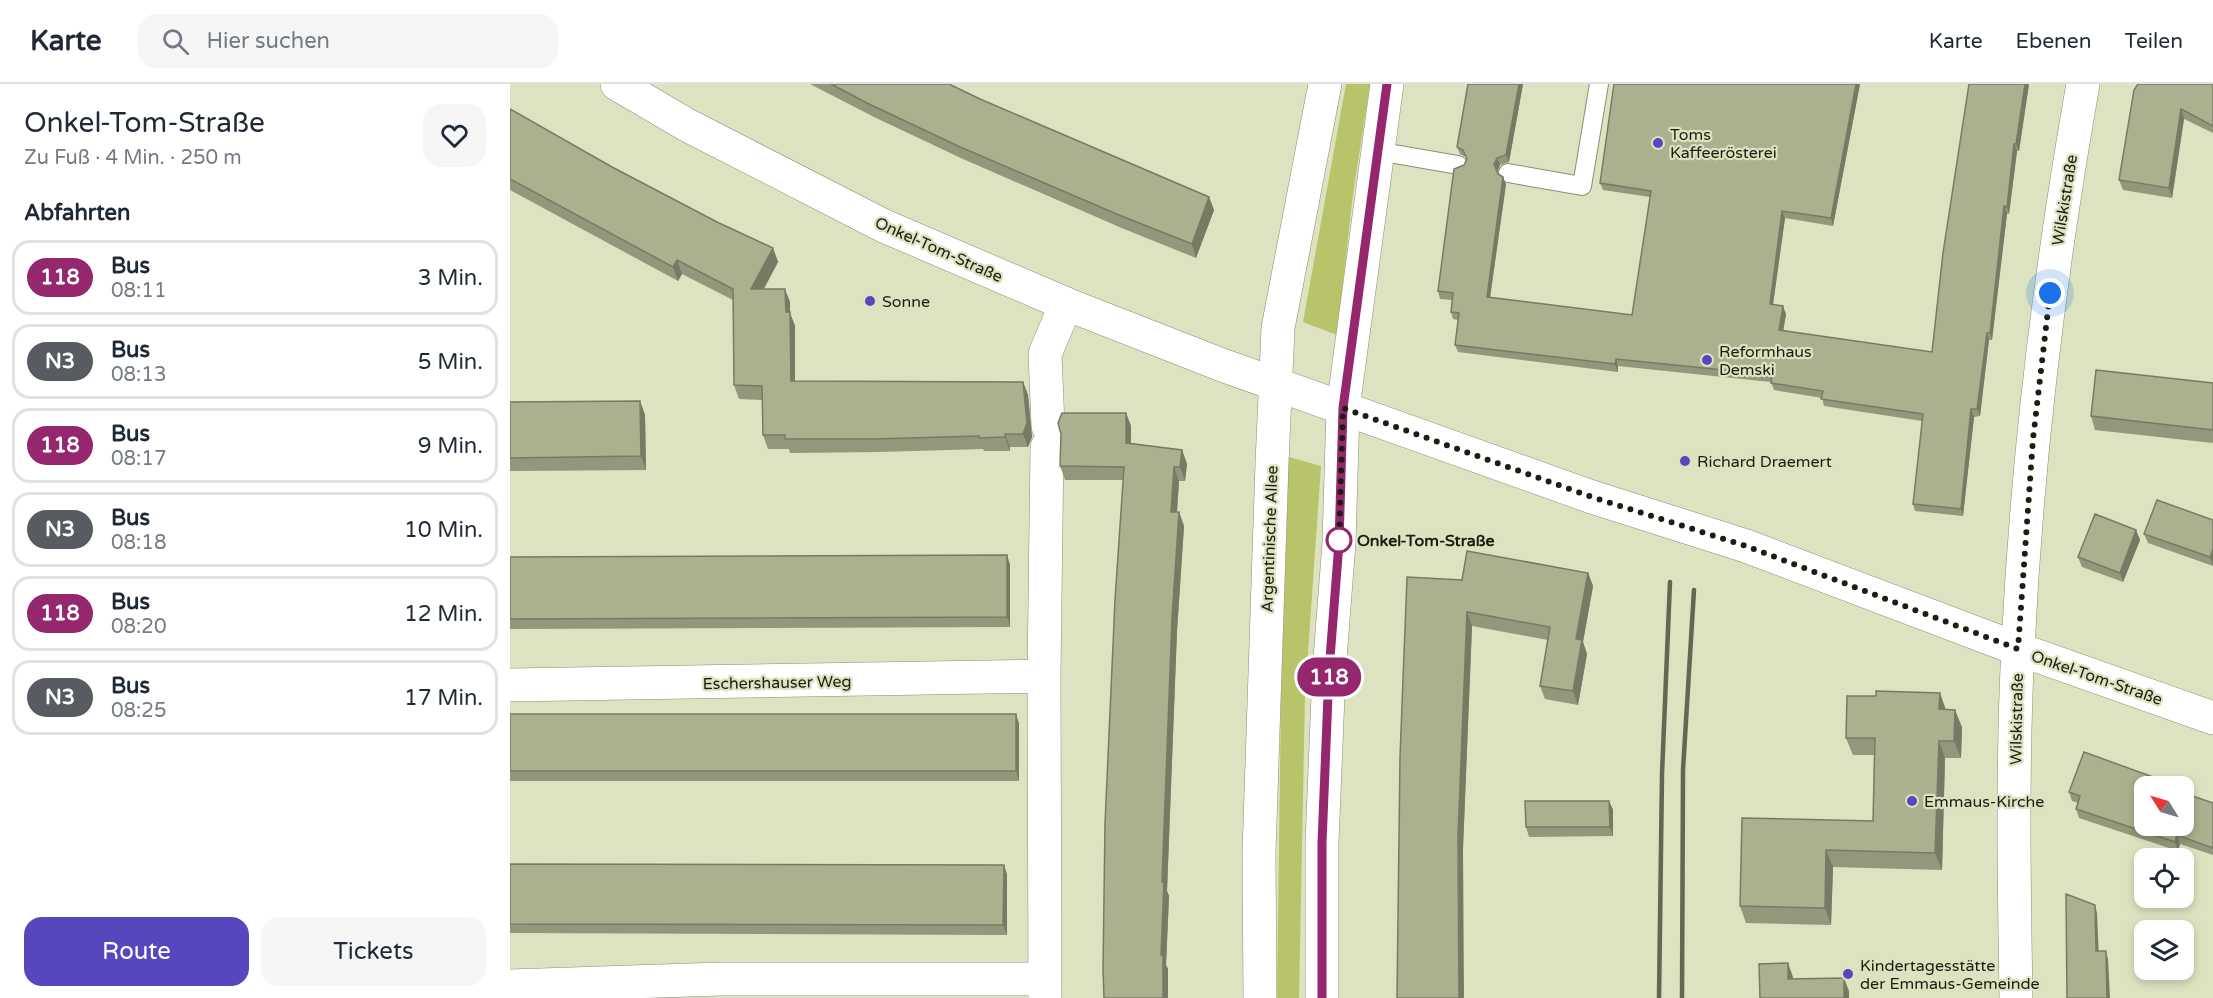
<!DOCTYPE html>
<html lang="de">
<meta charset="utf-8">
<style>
:root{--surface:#fff;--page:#f6f6f7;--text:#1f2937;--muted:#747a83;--line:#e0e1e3;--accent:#5647bf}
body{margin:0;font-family:"Varela Round",sans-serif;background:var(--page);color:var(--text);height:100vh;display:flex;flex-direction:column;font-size:22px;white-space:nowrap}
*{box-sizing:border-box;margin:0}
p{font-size:20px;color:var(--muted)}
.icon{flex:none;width:33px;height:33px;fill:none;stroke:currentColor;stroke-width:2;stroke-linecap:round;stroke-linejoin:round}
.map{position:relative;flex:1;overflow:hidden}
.sheet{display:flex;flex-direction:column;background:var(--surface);width:510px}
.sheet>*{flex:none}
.badge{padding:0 12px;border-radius:20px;font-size:21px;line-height:39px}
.needle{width:39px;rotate:307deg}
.fabs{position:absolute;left:1624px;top:692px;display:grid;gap:12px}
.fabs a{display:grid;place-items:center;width:60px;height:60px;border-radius:12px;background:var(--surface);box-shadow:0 3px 9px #0003;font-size:30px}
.you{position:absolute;width:30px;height:30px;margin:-15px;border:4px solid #fff;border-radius:50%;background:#1a73e8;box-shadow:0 0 0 9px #1a73e833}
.map>.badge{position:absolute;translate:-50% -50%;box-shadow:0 0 0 3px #fff}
h2{padding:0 24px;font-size:22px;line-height:54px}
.round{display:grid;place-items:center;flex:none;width:63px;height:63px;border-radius:18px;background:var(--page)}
.head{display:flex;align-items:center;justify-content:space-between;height:102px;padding:0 24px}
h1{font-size:28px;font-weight:600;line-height:45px}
.primary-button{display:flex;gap:12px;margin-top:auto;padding:12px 24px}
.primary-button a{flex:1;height:69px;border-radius:18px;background:var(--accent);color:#fff;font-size:24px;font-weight:600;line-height:69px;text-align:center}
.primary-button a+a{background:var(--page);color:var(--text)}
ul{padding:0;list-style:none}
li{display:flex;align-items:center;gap:18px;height:75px;margin:0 12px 9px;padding:0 12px;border:3px solid var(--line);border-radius:18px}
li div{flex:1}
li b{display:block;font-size:22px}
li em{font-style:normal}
li .badge{min-width:66px;font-weight:700;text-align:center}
header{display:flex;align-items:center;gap:36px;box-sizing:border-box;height:84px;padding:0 30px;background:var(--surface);border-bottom:2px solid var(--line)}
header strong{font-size:28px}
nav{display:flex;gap:33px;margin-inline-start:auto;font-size:21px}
.search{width:420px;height:54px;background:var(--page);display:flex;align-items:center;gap:15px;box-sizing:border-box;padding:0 21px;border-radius:18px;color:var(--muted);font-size:22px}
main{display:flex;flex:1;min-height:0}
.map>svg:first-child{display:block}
</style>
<header>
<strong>Karte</strong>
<div class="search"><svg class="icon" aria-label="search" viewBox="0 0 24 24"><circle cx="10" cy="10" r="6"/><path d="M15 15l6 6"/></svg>Hier suchen</div>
<nav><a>Karte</a><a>Ebenen</a><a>Teilen</a></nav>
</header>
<main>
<section class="sheet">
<div class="head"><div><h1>Onkel-Tom-Straße</h1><p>Zu Fuß · 4 Min. · 250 m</p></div><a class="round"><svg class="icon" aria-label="heart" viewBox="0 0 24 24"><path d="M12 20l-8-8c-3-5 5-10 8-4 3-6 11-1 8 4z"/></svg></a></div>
<h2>Abfahrten</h2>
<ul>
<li><span class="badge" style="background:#95276e;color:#fff">118</span><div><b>Bus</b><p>08:11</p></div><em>3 Min.</em></li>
<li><span class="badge" style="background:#595b62;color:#fff">N3</span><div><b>Bus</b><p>08:13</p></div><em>5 Min.</em></li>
<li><span class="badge" style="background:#95276e;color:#fff">118</span><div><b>Bus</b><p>08:17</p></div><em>9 Min.</em></li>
<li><span class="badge" style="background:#595b62;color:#fff">N3</span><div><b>Bus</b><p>08:18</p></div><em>10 Min.</em></li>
<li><span class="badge" style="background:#95276e;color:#fff">118</span><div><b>Bus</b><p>08:20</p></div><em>12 Min.</em></li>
<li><span class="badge" style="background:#595b62;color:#fff">N3</span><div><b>Bus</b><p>08:25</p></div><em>17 Min.</em></li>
</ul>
<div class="primary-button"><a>Route</a><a>Tickets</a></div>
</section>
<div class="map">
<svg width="1703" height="914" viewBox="0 0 1703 914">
<rect width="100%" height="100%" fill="#dde2c0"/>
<path fill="#b9c369" d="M836,0H860L843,110L827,251L793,238Z
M779,373L811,382L795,612L789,914H767L771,611Z"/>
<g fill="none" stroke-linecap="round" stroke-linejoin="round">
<defs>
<path id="service" d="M867,67L948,81
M998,89L1072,102L1089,0"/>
<path id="minor" d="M538,342L535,270L556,220
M0,601L534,592
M0,902L210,895H534
M535,914L534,592L537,363
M1506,914C1504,797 1502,680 1508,563C1517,374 1540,186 1573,0"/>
<path id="secondary" d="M107,0L177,41L374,142L556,220L712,281L1082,413
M1236,462L1508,565L1703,634
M750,914L749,769L762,379L768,244L815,0
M812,914V759L819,587L829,459L833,324L877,0"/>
</defs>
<use href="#service" stroke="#8a8f6f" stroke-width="20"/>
<use href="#minor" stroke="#8a8f6f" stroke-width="34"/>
<use href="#secondary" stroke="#8a8f6f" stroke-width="34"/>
<use href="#service" stroke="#fff" stroke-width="18"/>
<use href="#minor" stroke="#fff" stroke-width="33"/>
<use href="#secondary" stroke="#fff" stroke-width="33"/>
<path stroke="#646753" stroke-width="4.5" d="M1149,914L1152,690L1160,498
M1172,914L1173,686L1184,506"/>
<defs>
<path id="secondary-bridge" d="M1082,413L1236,462"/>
</defs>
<use href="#secondary-bridge" stroke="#8a8f6f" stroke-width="34" stroke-linecap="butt"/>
<use href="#secondary-bridge" stroke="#fff" stroke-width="33"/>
</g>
<path fill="#93977b" d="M300,0H439L470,15L699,113L704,126L686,174L614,145L453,75L364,33Z
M1013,0L999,78L990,81L987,88L988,90L993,93L996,100L980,214L1122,231L1140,113L1093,106L1090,99L1104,0H1350L1323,142L1275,134L1263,221L1276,230L1273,247L1422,268L1459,0H1519L1509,67H1507L1499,130H1497L1482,256H1479L1470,332L1464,333L1453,432L1405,427L1403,420L1412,337L1314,322L1312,314L1264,306L1261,298L1108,282V288L948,268L945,261L948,236L943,235L941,228L942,216L930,215L928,207L954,81L956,75V73L950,70L947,63Z
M1703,0V49L1674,35L1662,114L1613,106L1609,96L1624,6Z
M0,25L102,83L207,138L263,164L268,178L254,205L280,218V229L285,242V297L513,298L518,311L522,353L518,363H500V367H474L473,365L369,368L280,369L279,365H258L253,351L252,316L229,315L224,301L223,216L172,190L168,197L0,106Z
M1703,299V359L1585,346L1581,332Z
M130,317L135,331L136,386L0,387V318Z
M616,329L621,342V359L672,366L677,380L675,397H669L667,428H669L674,442L667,547L657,807L659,812L656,881L658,885V914L613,396H555L550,382Z
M1703,436V482L1638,459L1634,450Z
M1626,446L1630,456L1613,498L1572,483L1568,473Z
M497,471L500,481V543L0,545V473Z
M1078,489L1083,502L1073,558L1077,570L1068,621L1035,615L1030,602L1038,556L962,542L953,764L887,914L952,496Z
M1436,625L1452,643L1451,674H1435L1432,786L1323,783L1321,841L1236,839L1230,822L1363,737L1364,671H1343L1336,654Z
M0,630L509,639V697H0Z
M1655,702L1703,719V771L1670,760L1668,767L1569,734L1566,725L1568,719L1562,717L1559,708Z
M1099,717L1103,726V752L1019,753L1016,743Z
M0,780L494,781L497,791V851L0,849Z"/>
<path fill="#787b64" d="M1009,0H1013L999,78L996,71Z
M1346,0H1350L1323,142L1321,134Z
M1515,0H1519L1509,67L1506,60Z
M1671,25L1674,35L1662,114L1659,104Z
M1504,60L1507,67L1499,130L1497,123Z
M987,74L990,81L987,88L984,80Z
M993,93L996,100L979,220L977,213Z
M699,113L704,126L686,174L682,160Z
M1494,122L1497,130L1482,256L1480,249Z
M1272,127L1275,134L1262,227L1260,220Z
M263,164L268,178L246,219L241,205Z
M167,176L172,190L168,197L163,183Z
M275,205L280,218V229L285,242V310L281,297Z
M1273,222L1276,230L1272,254L1269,246Z
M1477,249L1479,256L1470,332L1467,325Z
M1106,275L1108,282V288L1105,280Z
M513,298L518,311L522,353L518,363L513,350Z
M130,317L135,331L136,386L131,372Z
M1461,325L1464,333L1453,432L1451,425Z
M616,329L621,342V372L616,359Z
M495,350L500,363V367L495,353Z
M672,366L677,380L675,397L670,383Z
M664,383L669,397L666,441L661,428Z
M669,428L674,442L667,547L657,807L659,812L656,881L658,885V914H653L651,871L652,798L662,534Z
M1626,446L1630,456L1613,498L1610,489Z
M1703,465V481L1700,473Z
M497,471L500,481V543L497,533Z
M1078,489L1083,502L1073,558L1077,570L1068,621L1063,607L1066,555Z
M957,528L962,542L953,764L954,914H949L948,751Z
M1430,609L1436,626L1429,625Z
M1445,626L1452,643L1451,674L1444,657Z
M506,630L509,639V697L506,687Z
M1429,657L1435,674L1432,786L1425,769Z
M1099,717L1103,726V752L1100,743Z
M1667,751L1670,760L1668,767L1665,758Z
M1316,766L1323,783L1321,841L1315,824Z
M494,781L497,791V851L493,841Z
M1585,821L1587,829L1589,875L1586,867Z
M1596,867L1598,875L1600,914H1597Z
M1278,879L1283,893V908L1278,895Z
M1334,894L1339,907V914H1334Z"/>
<path fill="#abb08f" stroke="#787b64" stroke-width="1.5" d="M321,0H439L470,15L699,113L682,160L609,131L448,62L359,20Z
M958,0H1009L996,71L987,74L984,80L988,90L993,93L977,213L1122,231L1141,107L1090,99L1104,0H1346L1321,134L1272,127L1260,220L1273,222L1269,246L1422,268L1433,169L1459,0H1515L1506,60H1504L1497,123L1494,122L1480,249H1477L1467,325H1461L1451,425L1403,420L1413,330L1311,315L1313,307L1261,299L1262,291L1106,275L1105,280L945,261L949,229L941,228L943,209L928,207L944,85L954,81L957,75L953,66L947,63Z
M1628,0H1703V42L1671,25L1659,104L1609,96L1624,6Z
M0,25L102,83L207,138L263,164L241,205H275L276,228H280L281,297L513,298L517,339L513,350H495V353L469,354V352L364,355H275V351H253L252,302L224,301L223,205L167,176L163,183L0,95Z
M1586,286L1703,299V346L1581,332Z
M130,317L131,372L0,374V318Z
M552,329H616V359L672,366L670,383H664L661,428H669L662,534L652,798H654L651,871H653V914H594L593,886L595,740L605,516L614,383L550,382L551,350L548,339Z
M1647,416L1703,436V465L1700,473L1634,450Z
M1585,430L1626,446L1610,489L1568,473Z
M957,467L1078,489L1066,555L1072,556L1063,607L1030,602L1040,543L957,528L948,751L949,914H887L890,673L897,493L952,496Z
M497,471V533L0,535V473Z
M1366,607L1430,609L1429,625L1445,626L1444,657H1429L1425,769L1316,766L1315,824L1230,822L1232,734L1363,737L1365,654H1336L1337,612H1366Z
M0,630H506V687H0Z
M1574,668L1654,697L1652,701L1655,702H1635V741H1674V709L1703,719V764L1667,751L1665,758L1566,725L1570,712L1559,708Z
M1015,717H1099L1100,743H1016Z
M0,780L494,781L493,841L0,840Z
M1556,810L1585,821L1586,867H1596L1597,914H1557Z
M1278,879V895L1334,894V914H1250L1249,880Z"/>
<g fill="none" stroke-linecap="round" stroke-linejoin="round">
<defs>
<path id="line" d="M812,914V759L819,587L829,459L833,324L877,0"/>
</defs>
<use href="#line" stroke="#fff" stroke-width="14"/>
<use href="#line" stroke="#95276e" stroke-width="9"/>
<path stroke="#1c1e12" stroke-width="6" stroke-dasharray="0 10.8" d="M829,456V459L833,324L1082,413L1236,462L1508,565L1523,355L1540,209"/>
</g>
<g fill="#5647bf" stroke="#dde2c0" stroke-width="2">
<circle cx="1148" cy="59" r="6"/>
<circle cx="360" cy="217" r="6"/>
<circle cx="1197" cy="276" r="6"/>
<circle cx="1175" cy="377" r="6"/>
<circle cx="1402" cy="717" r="6"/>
<circle cx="1338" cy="890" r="6"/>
</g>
<circle fill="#fff" stroke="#95276e" stroke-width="3" cx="829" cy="456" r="12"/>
<g text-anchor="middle" stroke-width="4.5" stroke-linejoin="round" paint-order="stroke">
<g font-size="16" fill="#1c1e12" stroke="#dde2c0" text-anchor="start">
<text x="1160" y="56">Toms<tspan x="1160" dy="18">Kaffeerösterei</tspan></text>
<text x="372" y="223">Sonne</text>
<text x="1209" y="273">Reformhaus<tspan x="1209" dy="18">Demski</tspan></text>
<text x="1187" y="383">Richard Draemert</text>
<text x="1414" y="723">Emmaus-Kirche</text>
<text x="1350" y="887">Kindertagesstätte<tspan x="1350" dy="18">der Emmaus-Gemeinde</tspan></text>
</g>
<g font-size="16" fill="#1c1e12" stroke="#dde2c0">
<text transform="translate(1554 116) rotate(-81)" y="6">Wilskistraße</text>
<text transform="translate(429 165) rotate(24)" y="6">Onkel-Tom-Straße</text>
<text transform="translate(759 455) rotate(-88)" y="6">Argentinische Allee</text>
<text transform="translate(1587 593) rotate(19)" y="6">Onkel-Tom-Straße</text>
<text transform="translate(267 598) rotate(-1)" y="6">Eschershauser Weg</text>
<text transform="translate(1506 635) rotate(-89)" y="6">Wilskistraße</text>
</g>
<g font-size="16" font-weight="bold" fill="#1c1e12" stroke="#dde2c0" text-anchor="start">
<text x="847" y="462">Onkel-Tom-Straße</text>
</g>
</g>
</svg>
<div class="fabs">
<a><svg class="needle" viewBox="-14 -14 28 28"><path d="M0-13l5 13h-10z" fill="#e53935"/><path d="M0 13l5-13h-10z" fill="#747a83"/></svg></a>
<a><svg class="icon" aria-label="locate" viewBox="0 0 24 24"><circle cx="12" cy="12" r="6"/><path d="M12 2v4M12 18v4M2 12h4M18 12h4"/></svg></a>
<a><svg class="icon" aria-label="layers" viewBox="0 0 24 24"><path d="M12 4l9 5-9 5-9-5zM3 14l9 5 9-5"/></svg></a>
</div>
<div class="you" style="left:1540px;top:209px"></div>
<b class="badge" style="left:819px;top:593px;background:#95276e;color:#fff">118</b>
</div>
</main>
